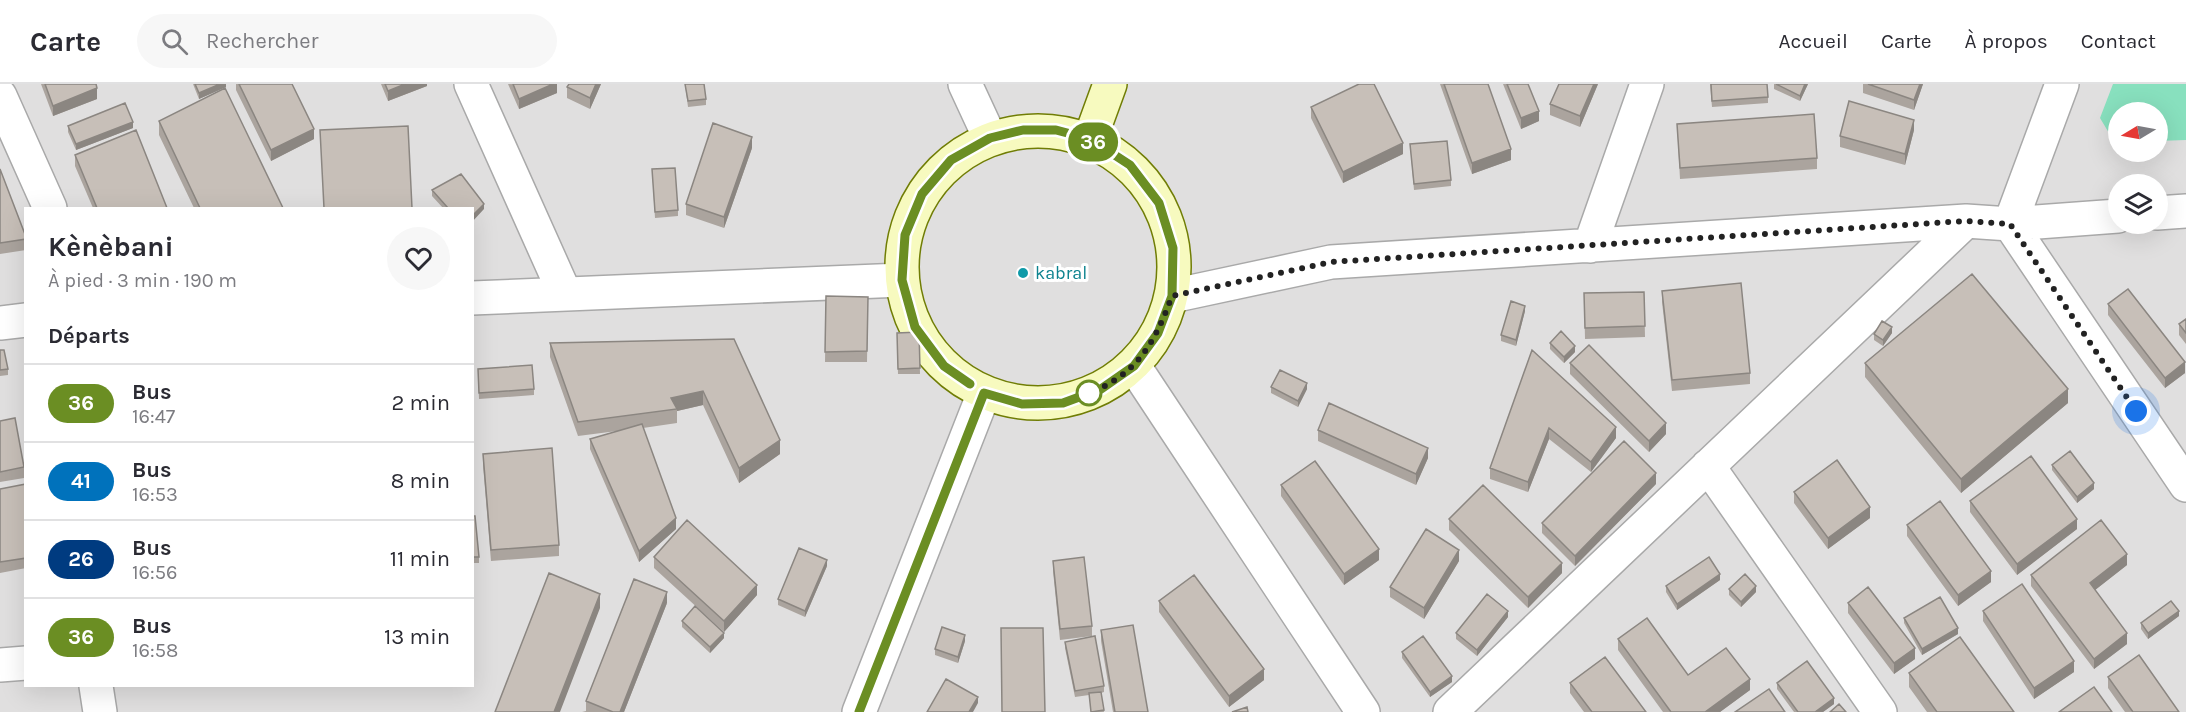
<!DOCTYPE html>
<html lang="fr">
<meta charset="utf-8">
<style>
:root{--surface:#fff;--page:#f7f7f7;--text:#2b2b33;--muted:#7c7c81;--line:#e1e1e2}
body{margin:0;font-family:Karla,sans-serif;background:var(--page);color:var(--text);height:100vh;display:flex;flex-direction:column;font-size:22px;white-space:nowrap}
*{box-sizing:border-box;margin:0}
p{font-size:20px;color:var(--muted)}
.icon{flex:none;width:33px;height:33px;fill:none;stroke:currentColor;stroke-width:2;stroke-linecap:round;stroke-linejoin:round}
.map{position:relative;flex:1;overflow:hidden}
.panel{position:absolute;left:24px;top:123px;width:450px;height:480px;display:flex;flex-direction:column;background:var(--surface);border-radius:0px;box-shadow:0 6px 24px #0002}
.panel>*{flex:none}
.badge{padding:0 12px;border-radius:20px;font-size:21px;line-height:39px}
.needle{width:39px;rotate:260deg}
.controls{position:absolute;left:2108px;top:18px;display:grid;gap:12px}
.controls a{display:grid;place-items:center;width:60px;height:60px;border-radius:50%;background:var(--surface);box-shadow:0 6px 24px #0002;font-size:30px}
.you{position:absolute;width:30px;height:30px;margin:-15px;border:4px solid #fff;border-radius:50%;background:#1a73e8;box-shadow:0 0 0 9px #1a73e833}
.map>.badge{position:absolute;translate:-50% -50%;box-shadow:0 0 0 3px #fff}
h2{padding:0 24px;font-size:22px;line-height:54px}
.round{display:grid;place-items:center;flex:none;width:63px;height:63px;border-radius:32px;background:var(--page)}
.summary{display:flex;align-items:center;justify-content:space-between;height:102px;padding:0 24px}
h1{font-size:28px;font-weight:700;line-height:45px}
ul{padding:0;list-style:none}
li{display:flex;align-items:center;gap:18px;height:78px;padding:0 24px;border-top:2px solid var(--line)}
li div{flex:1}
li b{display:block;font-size:22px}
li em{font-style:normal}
li .badge{min-width:66px;font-weight:700;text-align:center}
header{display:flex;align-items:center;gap:36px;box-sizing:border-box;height:84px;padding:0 30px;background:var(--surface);border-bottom:2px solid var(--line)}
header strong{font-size:28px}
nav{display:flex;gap:33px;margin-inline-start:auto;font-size:21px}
.search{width:420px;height:54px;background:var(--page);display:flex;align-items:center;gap:15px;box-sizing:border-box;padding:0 21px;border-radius:33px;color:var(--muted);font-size:22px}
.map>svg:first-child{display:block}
</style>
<header>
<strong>Carte</strong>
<div class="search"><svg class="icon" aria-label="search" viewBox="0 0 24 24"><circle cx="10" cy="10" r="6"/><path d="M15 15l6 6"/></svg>Rechercher</div>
<nav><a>Accueil</a><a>Carte</a><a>À propos</a><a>Contact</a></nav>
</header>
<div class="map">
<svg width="2186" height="628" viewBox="0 0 2186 628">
<rect width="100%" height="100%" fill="#f2efe9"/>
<path fill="#e0dfdf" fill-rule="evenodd" d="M0,0H2186V628H0ZM2118,28H2157V68H2118ZM2118,100H2157V140H2118ZM26,124H472V602H26Z"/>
<path fill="#88e0be" d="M2113,0H2186V56L2157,57V28H2118V59H2115L2100,34Z"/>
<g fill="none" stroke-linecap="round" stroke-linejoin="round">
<defs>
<path id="street" d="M471,0L565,210
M965,0L990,54
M2062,0L2010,140L2186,401
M0,12L50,124
M2157,129L2186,127
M1590,162L1647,0
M1172,212L1331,178L1966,137L2010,140L2118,132
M472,214L902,196
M0,239L26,236
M1134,282L1363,628
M1708,382L1880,628
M0,581L26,579
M96,602L100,628
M859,628L984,309
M1450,628L1966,137"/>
<path id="secondary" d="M902 183a136 136 0 1 1 272 0a136 136 0 1 1-272 0Z
M1090,55L1110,0"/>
</defs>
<use href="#street" stroke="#a9a9a9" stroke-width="36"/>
<use href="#secondary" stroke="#707d05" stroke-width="36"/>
<use href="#street" stroke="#fff" stroke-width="33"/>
<use href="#secondary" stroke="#f7fabf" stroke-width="33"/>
</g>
<path fill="#aba49e" d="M41,0H96L97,15L53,32Z
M193,0H226V3L199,15Z
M236,0H292L314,55L271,77L236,6Z
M381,0H427V2L388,17Z
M508,0H557V9L519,25Z
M569,0H601L590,25L567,14V3Z
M685,0L706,15V21L688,23Z
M1440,0H1488L1511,76L1472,90Z
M1503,0H1528L1539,37L1521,45Z
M1598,0L1580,43L1550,31V20Z
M1710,0L1768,13V19L1712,23Z
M1774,0H1808L1800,17L1774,5Z
M1863,0H1923L1914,26L1863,9Z
M1311,23L1403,70L1343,99L1311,34Z
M159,37L283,124H194L159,51Z
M1677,40L1817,74V85L1680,95Z
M68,42L133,44L76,66L68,48Z
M1914,46L1905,81L1840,63V52Z
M1410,60L1451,96V102L1414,106Z
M752,64L724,144L686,131V120Z
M75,71L167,124H93L75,82Z
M0,85L26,153V166L0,170Z
M652,85L678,126V132L655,134Z
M432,106L484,125L443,124L432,112Z
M1662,207L1750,289V300L1672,307L1662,218Z
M1644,208L1645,253L1585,255L1584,209Z
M826,212L868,213L867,278H825Z
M2108,220L2185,289L2165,304L2108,231Z
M1525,227L1516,262L1501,257V251Z
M2186,235V260L2179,251V240Z
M919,248L920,290H898L897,249Z
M1892,249L1883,262L1874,256V250Z
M734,255L780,370L739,399L703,321L677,327V339L643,344L676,445L639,478L590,365V355L617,347L578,352L550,273V259Z
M1550,259L1575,268L1564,279L1550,265Z
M0,266L8,285V291L0,292Z
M1532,266L1616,354L1591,388L1549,355L1528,408L1490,395V384Z
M1570,279L1666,350L1649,368L1570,290Z
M1865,279L2068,319L1961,409L1865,293Z
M478,285L534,305V311L479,315Z
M1271,303L1307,305L1298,323L1271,309Z
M0,337L24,383V394L0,398Z
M1318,346L1428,374L1416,401L1318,357Z
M483,370L559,461V472L491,477L483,381Z
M2052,381L2094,405L2077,419L2052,386Z
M26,400V484L0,489V405Z
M1656,400L1575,482L1542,449V439Z
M1281,401L1379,476L1344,501L1281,412Z
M1794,408L1870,434L1828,465L1794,419Z
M1970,417L2077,445L2017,491L1970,428Z
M472,432L479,473V479H472Z
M1449,435L1562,489L1528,524L1449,446Z
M1907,441L1991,498L1958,522L1907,452Z
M654,473L757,511L724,548L654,484Z
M1053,477L1092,542V552L1060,556L1053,487Z
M1459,477L1424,535L1390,513V503Z
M2127,481L2095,506L2127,560L2094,585L2031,502V491Z
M827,482L805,533L778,521V515Z
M1720,496L1677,526L1666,508V502Z
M1729,505L1756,508L1741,523L1729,511Z
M1159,517L1264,596L1229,623L1159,528Z
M667,519L624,628H582L586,627V617Z
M1848,519L1915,575L1894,590L1848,529Z
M1983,527L2074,588L2034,615L1983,537Z
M2179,532L2148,555L2141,545V539Z
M1508,533L1477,572L1456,555V549Z
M1904,534L1958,550L1922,571L1904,539Z
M682,537L724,554L710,569L682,543Z
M1101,546L1148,628H1113L1101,557Z
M1618,555L1688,591L1750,606L1720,628H1663L1618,566Z
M965,557L958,579L935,571V565Z
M1065,558L1104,602V608L1101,609L1104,628H1091L1089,611L1075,613L1065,564Z
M1402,568L1452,598L1430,613L1402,574Z
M1909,589L2014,628H1927L1909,603Z
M2108,593L2179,628H2125L2108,604Z
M1570,599L1646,628H1584L1570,609Z
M1777,599L1834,620L1823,628H1794L1777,605Z"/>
<path fill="#8b8681" d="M220,0H226V3L199,15V9Z
M405,0H427V2L388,17V7Z
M553,0H557V9L519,25V15Z
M596,0H601L590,25V14Z
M1594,0H1598L1580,43V32Z
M1805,0H1808L1800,17V12Z
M1920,0H1923L1914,26V16Z
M97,4V15L53,32V22Z
M1539,27V37L1521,45V34Z
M1914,36V46L1905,81V70Z
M133,38V44L76,66V60Z
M314,45V55L271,77V66Z
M752,53V64L724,144V133Z
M1403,59V70L1343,99V88Z
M1511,65V76L1472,90V79Z
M484,120V125L472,138V132Z
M1525,222V227L1516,262V256Z
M1892,243V249L1883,262V256Z
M1575,262V268L1564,279V273Z
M2185,278V289L2165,304V294Z
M1307,299V305L1298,323V317Z
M2068,305V319L1961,409V395Z
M703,307V321L677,327V325L671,314Z
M1666,339V350L1649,368V357Z
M1616,343V354L1591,388V378Z
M1549,344V355L1528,408V398Z
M780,356V370L739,399V384Z
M1428,364V374L1416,401V390Z
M1656,389V400L1575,482V472Z
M2094,399V405L2077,419V413Z
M1870,423V434L1828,465V454Z
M676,434V445L639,478V467Z
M2077,435V445L2017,491V480Z
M1379,465V476L1344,501V490Z
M1459,466V477L1424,535V524Z
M2127,470V481L2090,510V499Z
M827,476V482L805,533V527Z
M1562,479V489L1528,524V513Z
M1991,487V498L1958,522V511Z
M1720,490V496L1677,526V520Z
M757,501V511L724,548V537Z
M1756,502V508L1741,523V518Z
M667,508V519L624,628H620Z
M600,510V524L560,628H554Z
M1508,527V533L1477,572V566Z
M2179,527V532L2148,555V549Z
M1958,544V550L1922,571V565Z
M724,549V554L710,569V563Z
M2127,549V560L2094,585V575Z
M965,551V557L958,579V573Z
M1915,564V575L1894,590V579Z
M2074,577V588L2034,615V604Z
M1264,585V596L1229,623V612Z
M1452,592V598L1430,613V608Z
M1750,595V606L1720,628H1705Z
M978,613V619L973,628H969Z
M1834,614V620L1823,628H1815Z"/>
<path fill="#c7bfb8" stroke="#8b8681" stroke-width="1.5" d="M45,0H96L97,4L53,22Z
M195,0H220L199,9Z
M239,0H292L314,45L271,66Z
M385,0H405L388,7Z
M513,0H553L519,15Z
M569,0H596L590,14L567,3Z
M685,0H704L706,15L688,17Z
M1359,0H1374L1403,59L1343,88L1311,23Z
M1444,0H1488L1511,65L1472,79Z
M1507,0H1528L1539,27L1521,34Z
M1559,0H1594L1580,32L1550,20Z
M1711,0H1767L1768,13L1712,17Z
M1776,0H1805L1800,12Z
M1868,0H1920L1914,16Z
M225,4L283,124H200L159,37Z
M1849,17L1914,36L1905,70L1840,52Z
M125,19L133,38L76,60L68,42Z
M1814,30L1817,74L1680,84L1677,40Z
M713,39L752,53L724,133L686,120Z
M408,42L412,124H324L320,46Z
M136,46L167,124H97L75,71Z
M1447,57L1451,96L1414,100L1410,60Z
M675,84L678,126L655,128L652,85Z
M0,85L26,153V155L0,159Z
M461,90L484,120L472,132V124H448L432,106Z
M1972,190L2068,305L1961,395L1865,279Z
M1741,199L1750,289L1672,296L1662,207Z
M2128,205L2185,278L2165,294L2108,220Z
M1644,208L1645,242L1585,244L1584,209Z
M826,212L868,213L867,267L825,268Z
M1511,217L1525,222L1516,256L1501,251Z
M2186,235V249L2179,240Z
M1882,237L1892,243L1883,256L1874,250Z
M1561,247L1575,262L1564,273L1550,259Z
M919,248L920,284L898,285L897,249Z
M734,255L780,356L739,384L703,307L671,314L677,325L578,338L550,259Z
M1589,261L1666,339L1649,357L1570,279Z
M0,266H4L8,285L0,286Z
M1532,266L1616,343L1591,378L1549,344L1528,398L1490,384Z
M532,281L534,305L479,309L478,285Z
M1280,286L1307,299L1298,317L1271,303Z
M1329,319L1428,364L1416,390L1318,346Z
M15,334L24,383L0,388V337Z
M642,340L676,434L639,467L590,355Z
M1624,357L1656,389L1575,472L1542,439Z
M552,364L559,461L491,466L483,370Z
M2070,367L2094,399L2077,413L2052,381Z
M2031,372L2077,435L2017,480L1970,417Z
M1837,376L1870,423L1828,454L1794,408Z
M1315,377L1379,465L1344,490L1281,401Z
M26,400V474L0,478V405Z
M1483,401L1562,479L1528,513L1449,435Z
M1940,417L1991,487L1958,511L1907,441Z
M472,432H475L479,473H472Z
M687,436L757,501L724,537L654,473Z
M2101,436L2127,470L2090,499L2127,549L2094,575L2031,491Z
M1426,445L1459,466L1424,524L1390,503Z
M799,464L827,476L805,527L778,515Z
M1084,473L1092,542L1060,545L1053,477Z
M1709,473L1720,490L1677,520L1666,502Z
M549,489L600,510L554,628H495Z
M1745,490L1756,502L1741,518L1729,505Z
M1194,491L1264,585L1229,612L1159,517Z
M634,495L667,508L620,628H613L586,617Z
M2022,500L2074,577L2034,604L1983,527Z
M1868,503L1915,564L1894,579L1848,519Z
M1487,510L1508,527L1477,566L1456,549Z
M1940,513L1958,544L1922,565L1904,534Z
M2171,517L2179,527L2148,549L2141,539Z
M695,522L724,549L710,563L682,537Z
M1647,534L1688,591L1726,564L1750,595L1705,628H1671L1618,555Z
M1133,541L1148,628H1115L1101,546Z
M942,543L965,551L958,573L935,565Z
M1001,544H1043L1045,628H1002Z
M1095,552L1104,602L1075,607L1065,558Z
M1423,552L1452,592L1430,608L1402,568Z
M1960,553L2014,628H1937L1909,589Z
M2139,571L2179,628H2133L2108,593Z
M1605,573L1646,628H1592L1570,599Z
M1807,577L1834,614L1815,628H1798L1777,599Z
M946,595L978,613L969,628H927Z
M2094,603L2112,628H2059Z
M1769,605L1785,628H1735Z
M1101,608L1104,626L1091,628L1089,609Z
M1839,620L1846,628H1830Z
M1247,623L1248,628H1232Z"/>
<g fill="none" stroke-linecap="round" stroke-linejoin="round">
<defs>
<path id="line" d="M859,628L984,309L1022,320L1063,319L1101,305L1134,282L1158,249L1172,212L1173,164L1159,119L1130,81L1090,55L1056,46H1023L990,54L951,76L922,110L905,151L902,196L915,243L944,282L970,300"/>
</defs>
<use href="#line" stroke="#fff" stroke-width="14"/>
<use href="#line" stroke="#6b8e23" stroke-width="9"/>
<path stroke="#222" stroke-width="6" stroke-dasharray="0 10.8" d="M1089,309L1082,312C1136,292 1153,263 1172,212L1331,178L1965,137L2010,140L2136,327"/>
</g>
<circle fill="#0f9aa8" stroke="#fff" stroke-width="2" cx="1023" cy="189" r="6"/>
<circle fill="#fff" stroke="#6b8e23" stroke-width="3" cx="1089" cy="309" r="12"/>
<g text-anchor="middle" stroke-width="6" stroke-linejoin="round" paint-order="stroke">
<g font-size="18" fill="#0d838f" stroke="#fff" text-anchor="start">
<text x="1035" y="195">kabral</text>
</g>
</g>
</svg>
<div class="controls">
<a><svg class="needle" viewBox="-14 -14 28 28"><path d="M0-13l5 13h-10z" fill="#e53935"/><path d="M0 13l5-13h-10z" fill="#7c7c81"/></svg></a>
<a><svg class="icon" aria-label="layers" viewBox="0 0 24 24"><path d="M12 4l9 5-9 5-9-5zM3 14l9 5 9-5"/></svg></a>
</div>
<div class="you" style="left:2136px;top:327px"></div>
<b class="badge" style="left:1093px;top:58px;background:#6b8e23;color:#fff">36</b>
<section class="panel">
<div class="summary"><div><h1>Kènèbani</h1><p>À pied · 3 min · 190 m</p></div><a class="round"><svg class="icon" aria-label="heart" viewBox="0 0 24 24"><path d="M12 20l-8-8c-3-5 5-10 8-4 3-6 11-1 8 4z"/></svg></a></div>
<h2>Départs</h2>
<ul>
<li><span class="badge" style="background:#6b8e23;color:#fff">36</span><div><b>Bus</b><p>16:47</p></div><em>2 min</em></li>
<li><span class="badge" style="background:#0072bc;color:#fff">41</span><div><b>Bus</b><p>16:53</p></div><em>8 min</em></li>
<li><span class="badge" style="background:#003b80;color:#fff">26</span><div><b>Bus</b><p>16:56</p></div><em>11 min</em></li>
<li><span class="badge" style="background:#6b8e23;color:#fff">36</span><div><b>Bus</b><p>16:58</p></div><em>13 min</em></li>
</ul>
</section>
</div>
